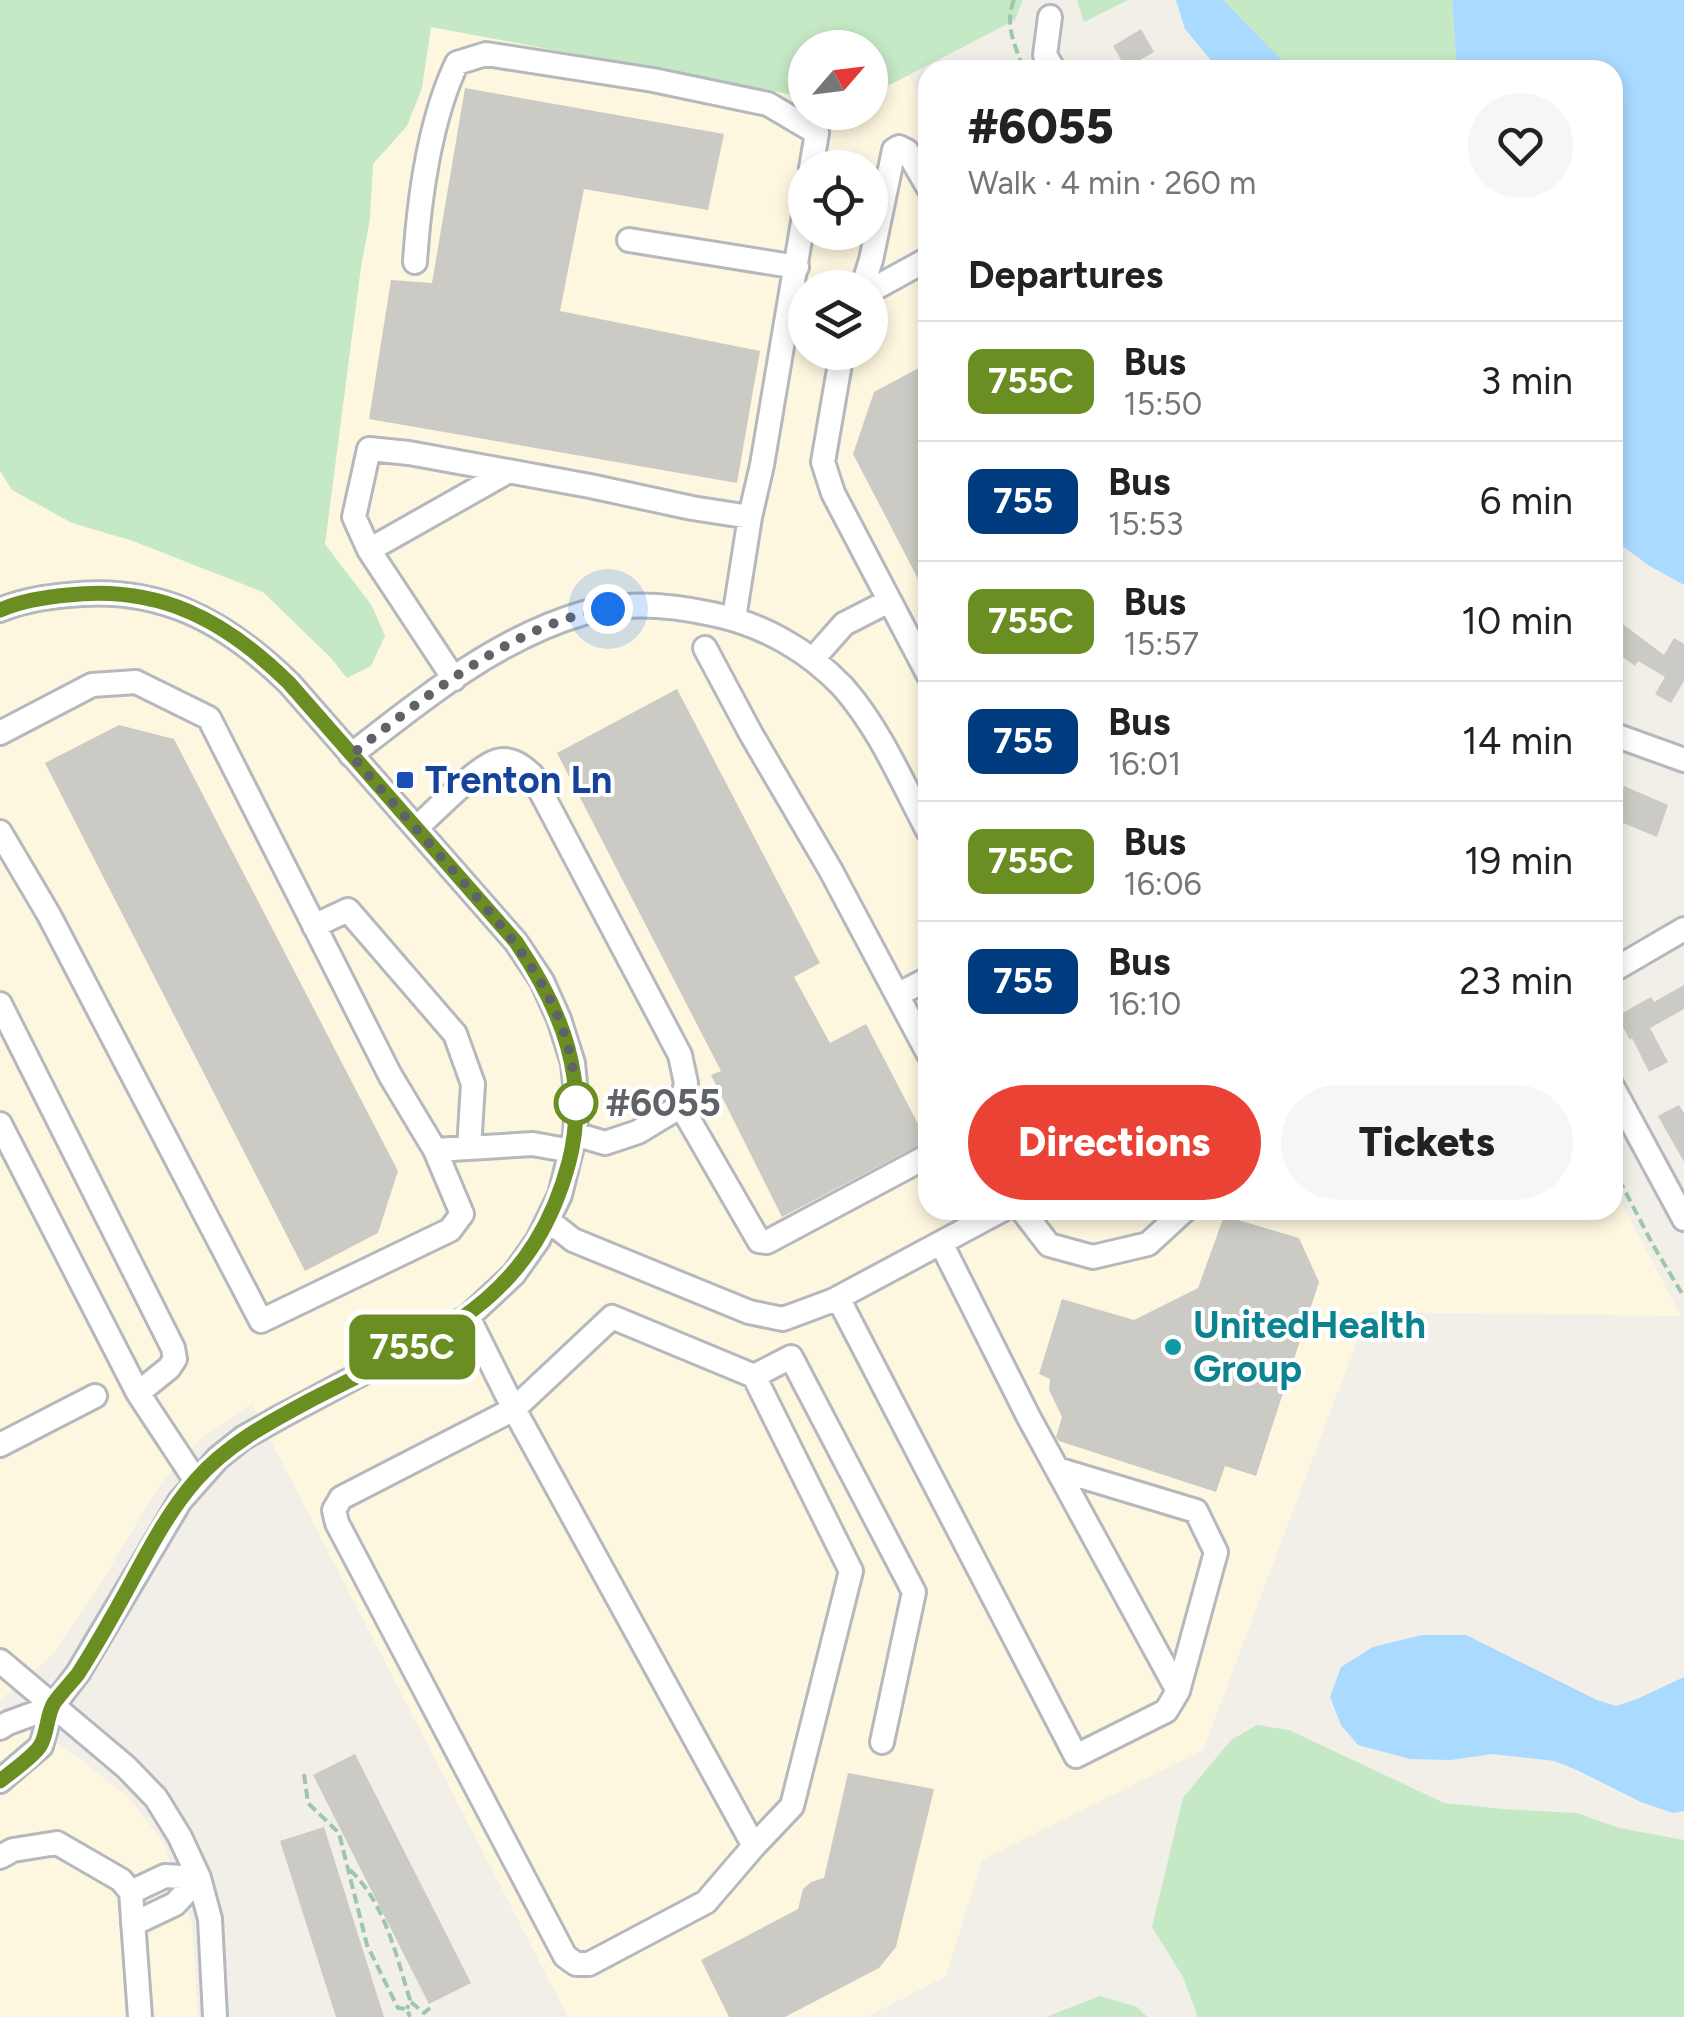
<!DOCTYPE html>
<meta charset="utf-8">
<style>
:root{--surface:#fff;--page:#f6f6f6;--text:#222;--muted:#767676;--line:#e0e0e0;--accent:#ea4335}
body{margin:0;font-family:Figtree,sans-serif;background:var(--page);color:var(--text);height:100vh;display:flex;flex-direction:column;font-size:38px;white-space:nowrap}
*{box-sizing:border-box;margin:0}
p{font-size:32px;color:var(--muted)}
.icon{flex:none;width:55px;height:55px;fill:none;stroke:currentColor;stroke-width:2;stroke-linecap:round;stroke-linejoin:round}
.map{position:relative;flex:1;overflow:hidden}
.panel{position:absolute;left:918px;top:60px;width:705px;height:1160px;display:flex;flex-direction:column;background:var(--surface);border-radius:30px;box-shadow:0 5px 15px #0003}
.panel>*{flex:none}
.badge{padding:0 20px;border-radius:15px;font-size:35px;line-height:65px}
.needle{width:65px;rotate:62deg}
.tools{position:absolute;left:788px;top:30px;display:grid;gap:20px}
.tools a{display:grid;place-items:center;width:100px;height:100px;border-radius:50%;background:var(--surface);box-shadow:0 5px 15px #0003;font-size:50px}
.you{position:absolute;width:50px;height:50px;margin:-25px;border:8px solid #fff;border-radius:50%;background:#1a73e8;box-shadow:0 0 0 15px #1a73e833}
.map>.badge{position:absolute;translate:-50% -50%;box-shadow:0 0 0 5px #fff}
h2{padding:0 50px;font-size:38px;line-height:90px}
.round{display:grid;place-items:center;flex:none;width:105px;height:105px;border-radius:52px;background:var(--page)}
.summary{display:flex;align-items:center;justify-content:space-between;height:170px;padding:0 50px}
h1{font-size:48px;font-weight:800;line-height:75px}
.primary-button{display:flex;gap:20px;margin-top:auto;padding:20px 50px}
.primary-button a{flex:1;height:115px;border-radius:60px;background:var(--accent);color:#fff;font-size:40px;font-weight:800;line-height:115px;text-align:center}
.primary-button a+a{background:var(--page);color:var(--text)}
ul{padding:0;list-style:none}
li{display:flex;align-items:center;gap:30px;height:120px;padding:0 50px;border-top:2px solid var(--line)}
li div{flex:1}
li b{display:block;font-size:38px}
li em{font-style:normal}
li .badge{min-width:110px;font-weight:700;text-align:center}
.map>svg:first-child{display:block}
</style>
<div class="map">
<svg width="1684" height="2017" viewBox="0 0 1684 2017">
<rect width="100%" height="100%" fill="#f1efe8"/>
<path fill="#fef7e0" fill-rule="evenodd" d="M0,0H286L805,97V112H870V95L908,75L928,112V1210H1612L1613,1187L1681,1316L1368,1312L1203,1750L982,1860L946,1976L867,2017H568L252,1404L202,1438L160,1484L93,1596L54,1653L0,1700ZM805,168H870V232H805ZM805,288H870V352H805Z
M0,1707L79,1758L128,1797L163,1842L192,1925L198,2017H0Z"/>
<path fill="#c5e8c5" d="M0,0H1023L1015,20L870,95V48H805V97L431,27L422,88L407,126L373,164L370,219L361,267L325,544L372,606L385,636L371,666L347,678L331,658L263,592L133,541L72,523L12,490L0,471Z
M1077,0H1128L1084,22Z
M1219,0H1452L1457,70H1288Z
M1257,1725L1289,1730L1444,1803L1503,1809L1577,1813L1619,1828L1684,1840V2017H1198L1183,1977L1152,1927L1183,1798L1231,1740Z
M1100,1996L1137,2007L1147,2017H1046Z"/>
<path fill="#aadaff" d="M1176,0H1223L1291,70H1219L1185,29Z
M1452,0H1684V585L1648,565L1613,539L1612,70H1457Z
M1422,1635H1466L1597,1700L1616,1706L1637,1699L1684,1677V1811L1673,1813L1641,1802L1579,1771L1555,1761L1492,1754L1451,1760L1410,1759L1358,1745L1341,1725L1330,1697L1341,1667L1373,1647Z"/>
<path fill="#cccac5" d="M1141,29L1154,52L1126,68L1113,46Z
M465,88L724,134L708,210L584,189L560,311L760,351L737,483L369,419L391,280L432,283Z
M928,363V598L853,454L874,392Z
M1612,616L1664,655L1674,638L1684,644V681L1671,703L1655,694L1665,677L1638,661L1635,666L1612,649Z
M677,689L820,963L794,977L830,1043L866,1024L927,1141L782,1217L711,1075L721,1071L557,753Z
M119,725L174,739L398,1171L378,1233L305,1271L45,763Z
M1624,786L1668,805L1657,837L1623,823L1612,828V812Z
M1684,985V1009L1650,1028L1668,1062L1649,1072L1632,1038L1630,1040L1617,1016L1651,997L1654,1002Z
M1679,1105L1684,1113V1162L1658,1116Z
M1224,1216L1299,1238L1319,1282L1256,1476L1225,1466L1216,1492L1059,1441L1056,1437L1062,1417L1049,1390L1050,1379L1039,1374L1062,1299L1134,1320L1198,1288Z
M355,1754L471,1983L429,2004L313,1775Z
M848,1773L934,1789L896,1947L879,1968L785,2017H729L701,1960L798,1909L803,1889L811,1882L824,1878Z
M324,1827L384,2017H336L280,1841Z"/>
<g fill="none" stroke-linecap="round" stroke-linejoin="round">
<defs>
<path id="minor" d="M1050,17L1045,55L1054,70
M629,240L797,267
M415,262C419,200 430,119 457,63L486,54L653,80L768,104L817,133L811,168
M862,288L871,260L894,150L899,147L907,151L928,187
M870,291L928,259
M842,352L823,462L833,493L928,674
M369,550L507,472
M0,610C21,601 45,597 68,595C160,585 225,621 289,683L516,942L542,981L559,1019L573,1063L577,1103L575,1134L560,1195L538,1240L514,1274L468,1317L280,1417L243,1438L218,1458L180,1501L78,1673L52,1707L41,1746L0,1781
M734,618L750,517
M705,648L751,734L830,869L928,1053
M813,659L844,624L889,601
M454,679L369,550L354,517L369,449L409,453L590,486L692,508L750,517L762,465L805,210
M0,733L92,685L136,682L209,718L390,1075L435,1150
M1612,734L1684,760
M351,755C421,700 497,638 584,613C625,601 671,605 712,614C762,624 808,650 843,687C880,729 902,782 928,831
M416,828C434,813 476,767 497,761C511,757 522,766 532,775L680,1055L686,1083L681,1106L638,1132L605,1143L575,1134
M0,832L49,915L261,1321L450,1230L462,1214L435,1150L533,1144L571,1151
M314,926L348,910L455,1034L473,1084L469,1148
M1612,971L1684,929
M897,995L928,979
M0,1004L173,1348L175,1359L169,1368L138,1393L196,1481
M1612,1086L1684,1219
M681,1106L759,1241L767,1242L928,1156
M0,1124L138,1393
M1022,1210L1049,1245L1093,1257L1148,1244L1185,1210
M549,1221L573,1240L749,1312L783,1319L834,1300L1002,1210
M838,1298L1076,1756L1166,1711L1178,1691L1028,1416L941,1243
M468,1317L514,1409L754,1846L706,1902L589,1964H576L565,1956L337,1523L334,1510L341,1498L514,1409L612,1317L754,1376L791,1357L914,1592L882,1742
M0,1445L95,1396
M1057,1469L1196,1511L1216,1552L1178,1691
M0,1661L126,1767L156,1798L180,1837L199,1878L210,1919L215,2017
M0,1728L8,1723L52,1707
M754,1846L792,1806L851,1571L754,1376
M0,1857L13,1850L57,1843L121,1880L131,1892L140,2017
M131,1892L165,1876L199,1878L175,1904L133,1924"/>
</defs>
<use href="#minor" stroke="#b5b8bc" stroke-width="28"/>
<path stroke="#9cc7a9" stroke-width="4" stroke-dasharray="10 5" stroke-linecap="butt" d="M1014,0C1004,24 1015,46 1024,70
M1612,1166L1653,1245L1684,1297
M304,1774L308,1803L339,1833L367,1945L398,2008L407,2009L410,2017
M350,1870C385,1903 396,1955 410,2000L407,2009
M411,2002L424,2013L430,2008"/>
<use href="#minor" stroke="#fff" stroke-width="22"/>
</g>
<g fill="none" stroke-linecap="round" stroke-linejoin="round">
<defs>
<path id="line" d="M0,610C21,601 45,597 68,595C160,585 225,620 289,683L516,942C562,1010 590,1080 569,1162C530,1308 428,1339 307,1402C266,1424 227,1445 196,1480C161,1520 139,1570 113,1615C102,1635 90,1655 78,1674C70,1684 61,1693 54,1703C46,1716 48,1734 40,1746C33,1757 11,1772 0,1781"/>
</defs>
<use href="#line" stroke="#fff" stroke-width="22"/>
<use href="#line" stroke="#6b8e23" stroke-width="15"/>
<path stroke="#5f6368" stroke-width="10" stroke-dasharray="0 18" d="M576,1103C574,1003 512,936 448,865C416,828 383,792 351,755C422,699 518,621 608,609"/>
</g>
<rect fill="#1a4fb4" stroke="#fff" stroke-width="4" x="395" y="770" width="20" height="20" rx="5"/>
<circle fill="#fff" stroke="#6b8e23" stroke-width="5" cx="576" cy="1103" r="20"/>
<circle fill="#0f9aa8" stroke="#fff" stroke-width="4" cx="1173" cy="1347" r="10"/>
<g text-anchor="middle" stroke-width="8" stroke-linejoin="round" paint-order="stroke">
<g font-size="38" font-weight="bold" fill="#164399" stroke="#fff" text-anchor="start">
<text x="425" y="793">Trenton Ln</text>
</g>
<g font-size="38" font-weight="bold" fill="#5f6368" stroke="#fff" text-anchor="start">
<text x="606" y="1116">#6055</text>
</g>
<g font-size="38" font-weight="bold" fill="#0d838f" stroke="#fff" text-anchor="start">
<text x="1193" y="1338">UnitedHealth<tspan x="1193" dy="44">Group</tspan></text>
</g>
</g>
</svg>
<div class="tools">
<a><svg class="needle" viewBox="-14 -14 28 28"><path d="M0-13l5 13h-10z" fill="#e53935"/><path d="M0 13l5-13h-10z" fill="#767676"/></svg></a>
<a><svg class="icon" aria-label="locate" viewBox="0 0 24 24"><circle cx="12" cy="12" r="6"/><path d="M12 2v4M12 18v4M2 12h4M18 12h4"/></svg></a>
<a><svg class="icon" aria-label="layers" viewBox="0 0 24 24"><path d="M12 4l9 5-9 5-9-5zM3 14l9 5 9-5"/></svg></a>
</div>
<div class="you" style="left:608px;top:609px"></div>
<b class="badge" style="left:412px;top:1347px;background:#6b8e23;color:#fff">755C</b>
<section class="panel">
<div class="summary"><div><h1>#6055</h1><p>Walk · 4 min · 260 m</p></div><a class="round"><svg class="icon" aria-label="heart" viewBox="0 0 24 24"><path d="M12 20l-8-8c-3-5 5-10 8-4 3-6 11-1 8 4z"/></svg></a></div>
<h2>Departures</h2>
<ul>
<li><span class="badge" style="background:#6b8e23;color:#fff">755C</span><div><b>Bus</b><p>15:50</p></div><em>3 min</em></li>
<li><span class="badge" style="background:#003b80;color:#fff">755</span><div><b>Bus</b><p>15:53</p></div><em>6 min</em></li>
<li><span class="badge" style="background:#6b8e23;color:#fff">755C</span><div><b>Bus</b><p>15:57</p></div><em>10 min</em></li>
<li><span class="badge" style="background:#003b80;color:#fff">755</span><div><b>Bus</b><p>16:01</p></div><em>14 min</em></li>
<li><span class="badge" style="background:#6b8e23;color:#fff">755C</span><div><b>Bus</b><p>16:06</p></div><em>19 min</em></li>
<li><span class="badge" style="background:#003b80;color:#fff">755</span><div><b>Bus</b><p>16:10</p></div><em>23 min</em></li>
</ul>
<div class="primary-button"><a>Directions</a><a>Tickets</a></div>
</section>
</div>
